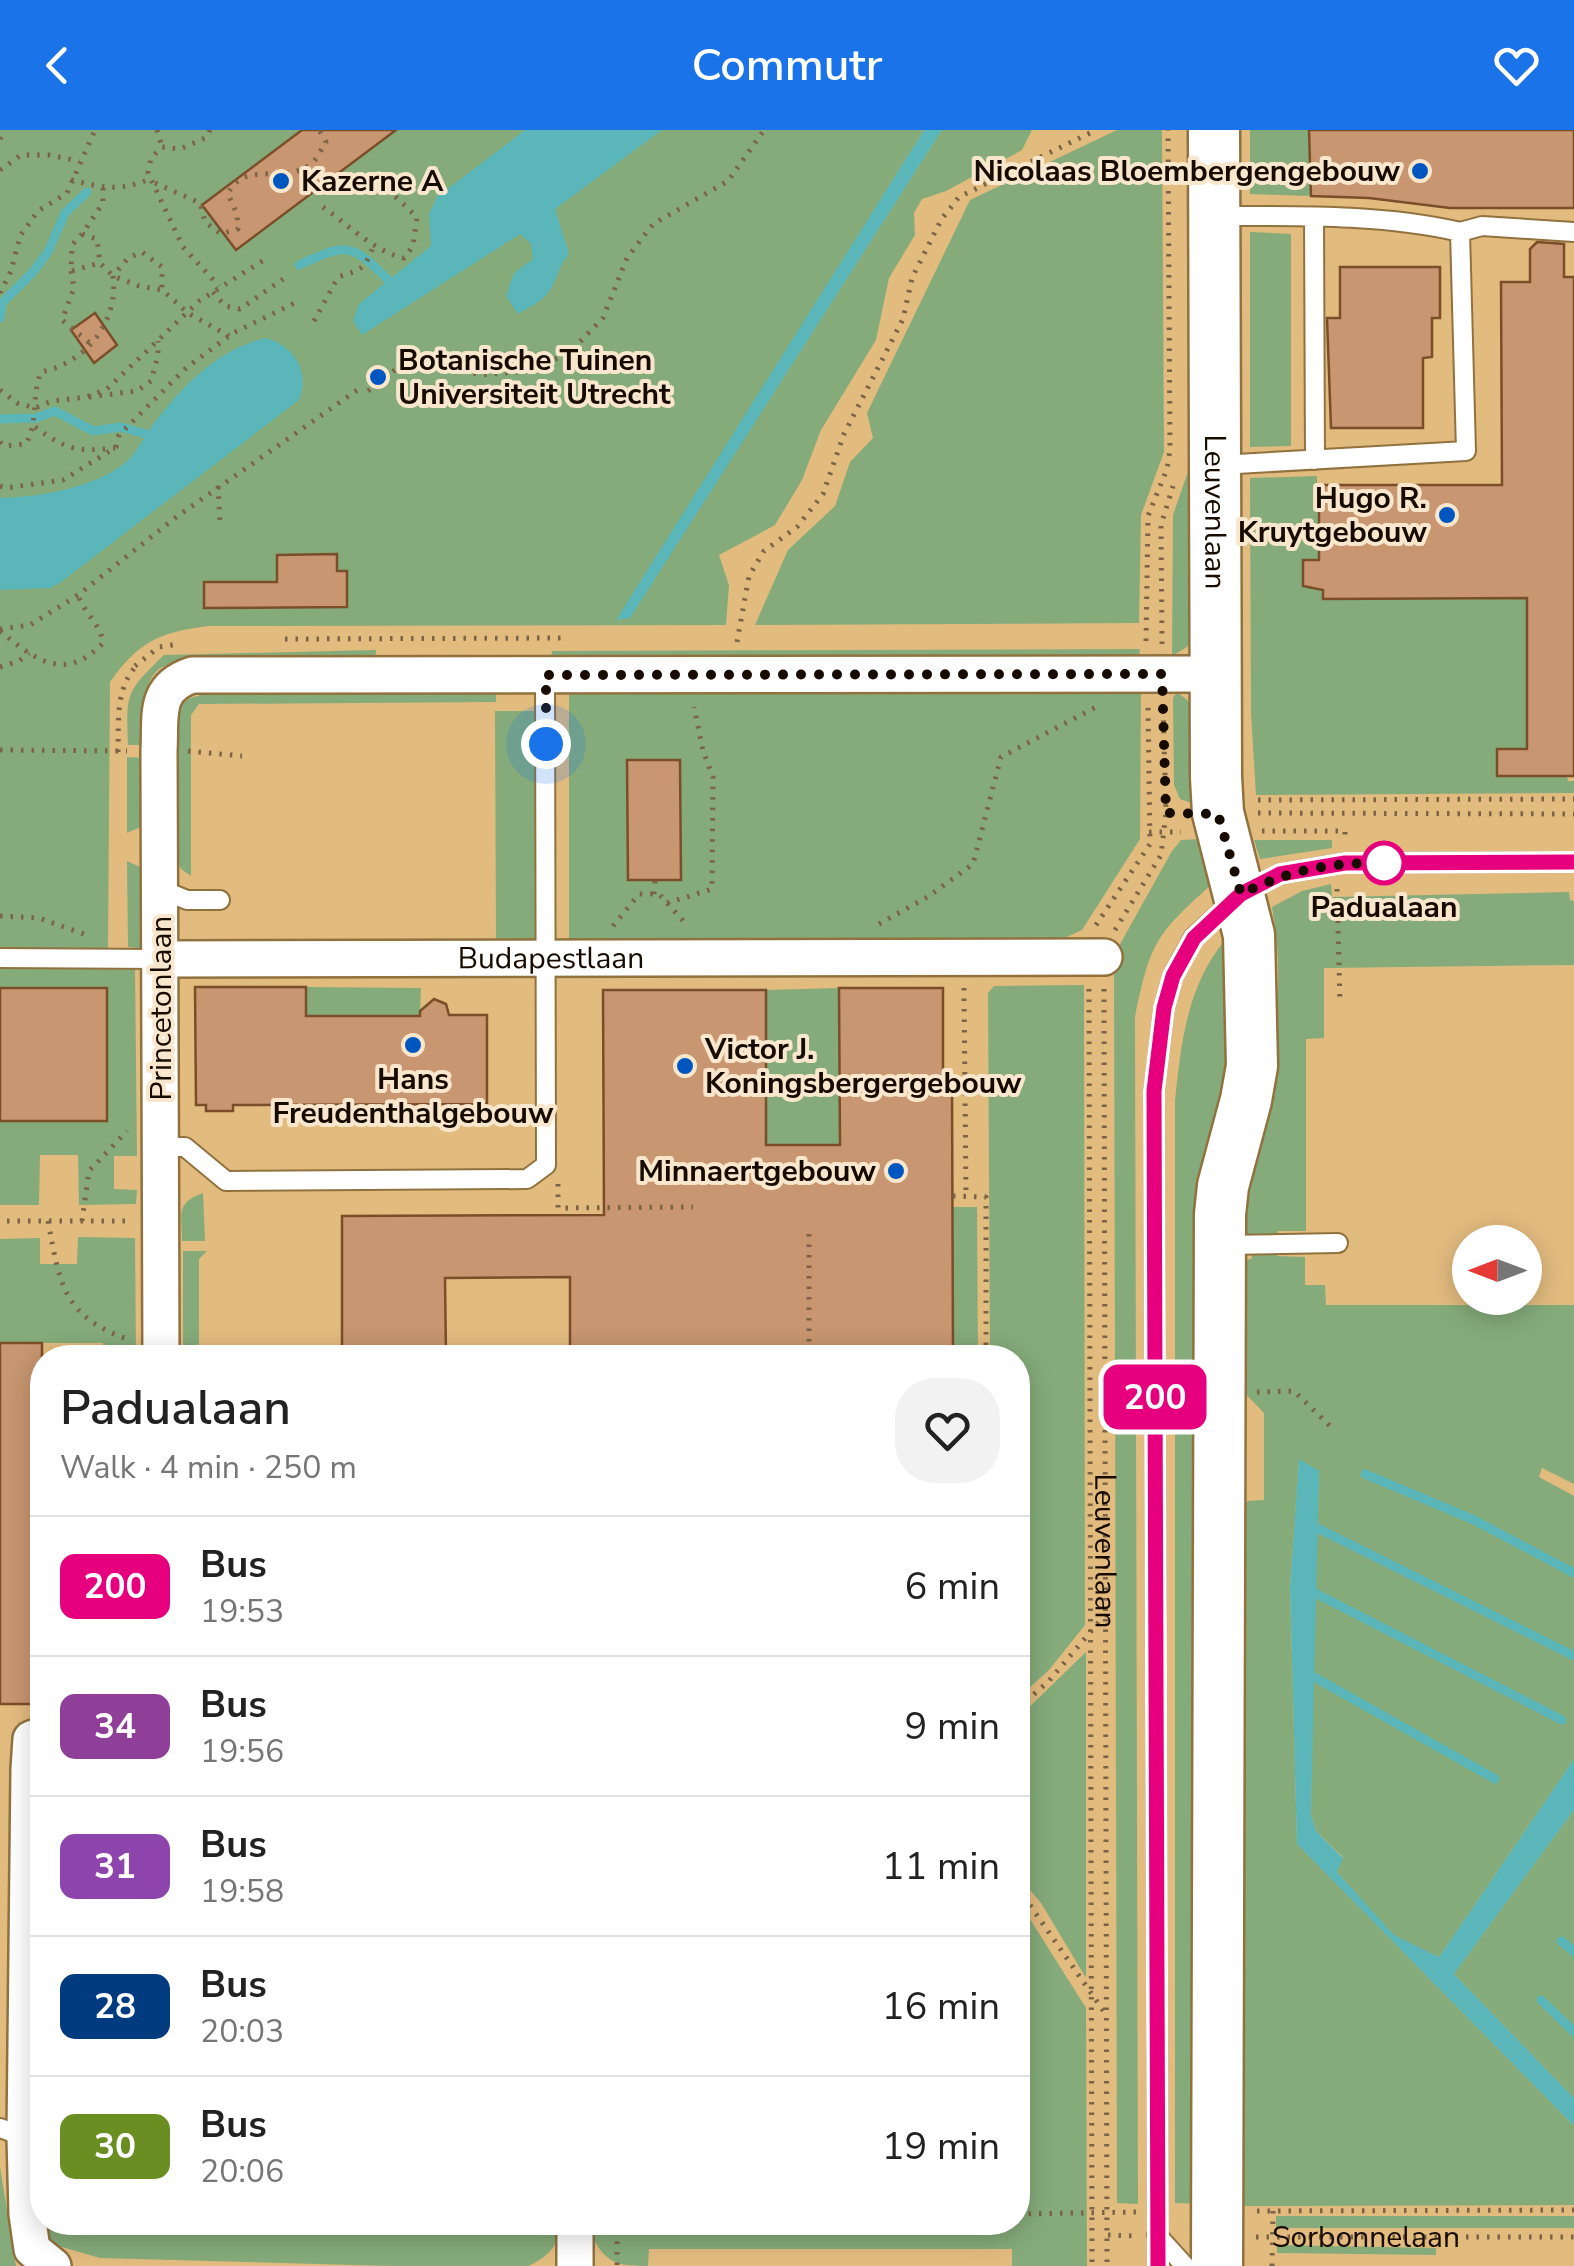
<!DOCTYPE html>
<meta charset="utf-8">
<style>
:root{--surface:#fff;--page:#f2f2f2;--text:#222;--muted:#767676;--line:#e0e0e0;--accent:#1a73e8}
body{margin:0;font-family:"Nunito Sans",sans-serif;background:var(--page);color:var(--text);height:100vh;display:flex;flex-direction:column;font-size:38px;white-space:nowrap}
*{box-sizing:border-box;margin:0}
p{font-size:32px;color:var(--muted)}
.icon{flex:none;width:55px;height:55px;fill:none;stroke:currentColor;stroke-width:2;stroke-linecap:round;stroke-linejoin:round}
.map{position:relative;flex:1;overflow:hidden}
.panel{position:absolute;left:30px;top:1215px;width:1000px;height:890px;display:flex;flex-direction:column;background:var(--surface);border-radius:40px;box-shadow:0 5px 25px #0003}
.panel>*{flex:none}
.badge{padding:0 20px;border-radius:15px;font-size:35px;line-height:65px}
.needle{width:65px;rotate:270deg}
.tools{position:absolute;left:1452px;top:1095px;display:grid;gap:20px}
.tools a{display:grid;place-items:center;width:90px;height:90px;border-radius:50%;background:var(--surface);box-shadow:0 5px 25px #0003;font-size:50px}
.you{position:absolute;width:50px;height:50px;margin:-25px;border:8px solid #fff;border-radius:50%;background:#1a73e8;box-shadow:0 0 0 15px #1a73e833}
.map>.badge{position:absolute;translate:-50% -50%;box-shadow:0 0 0 5px #fff}
.round{display:grid;place-items:center;flex:none;width:105px;height:105px;border-radius:40px;background:var(--page)}
.overview{display:flex;align-items:center;justify-content:space-between;height:170px;padding:0 30px}
h1{font-size:48px;font-weight:600;line-height:75px}
ul{padding:0;list-style:none}
li{display:flex;align-items:center;gap:30px;height:140px;padding:0 30px;border-top:2px solid var(--line)}
li div{flex:1}
li b{display:block;font-size:38px}
li em{font-style:normal}
li .badge{min-width:110px;font-weight:700;text-align:center}
header{display:flex;justify-content:space-between;align-items:center;height:130px;padding:0 30px;background:var(--accent);color:#fff;font-size:45px;font-weight:600}
.map>svg:first-child{display:block}
</style>
<header><svg class="icon" aria-label="back" viewBox="0 0 24 24"><path d="M15 5l-7 7 7 7"/></svg>Commutr<svg class="icon" aria-label="heart" viewBox="0 0 24 24"><path d="M12 20l-8-8c-3-5 5-10 8-4 3-6 11-1 8 4z"/></svg></header>
<div class="map">
<svg width="1574" height="2136" viewBox="0 0 1574 2136">
<rect width="100%" height="100%" fill="#e5c38e"/>
<path fill="#e2bb7f" fill-rule="evenodd" d="M0,0H1574V2136H0ZM1470,1112H1525V1168H1470ZM42,1228H1018V2092H42Z"/>
<path fill="#85ab7a" d="M0,0H924L618,490L630,487L942,0H1032L1022,20L946,61L922,69L914,83L915,105L889,148L876,210L821,300L802,350L775,395L719,425L729,455L726,495L208,496C160,502 138,512 110,552L108,818H0Z
M1117,0H1162L1164,322L1141,385L1139,493L755,495L788,420L835,376L850,332L873,308L867,283L970,70Z
M1250,0H1309L1311,66L1250,64Z
M1250,102L1291,104V316L1250,317Z
M1191,333L1195,501L1187,517L1172,526L1173,385Z
M1317,346V354L1324,355V469L1507,468L1527,463V646H1567L1568,651H1574V663L1256,665L1251,583L1250,348Z
M1140,519L1139,527L551,529L552,521Z
M376,520L375,530C334,530 185,517 158,540C139,556 145,593 145,615H128C126,562 126,562 164,525Z
M569,557L1141,560L1140,709L1082,800L1060,810L569,811Z
M1177,562L1187,570L1195,583L1197,675L1180,669L1174,655L1173,568Z
M496,563V572L199,574L191,585V746L181,739L177,730L175,585C180,570 187,569 201,565Z
M495,581H537V812H496Z
M127,627L144,628L145,695L127,703Z
M1200,709L1211,755C1155,805 1150,814 1135,887L1138,2074L1117,2073L1114,825L1172,721L1181,710Z
M1254,710H1332V718L1260,729Z
M127,731L146,740V810L141,818L128,817Z
M1331,754L1332,767L1569,762L1570,770L1574,771V835L1324,838V908L1306,909V1101H1278L1277,1126L1305,1127V1155H1325L1326,1175H1574V1354L1542,1338L1539,1347L1574,1366V1629L1439,1827L1394,1806L1337,1742L1343,1727L1316,1701L1311,1685L1316,1415L1299,1330L1290,1458L1297,1714L1574,1996V2075L1236,2076L1235,1384L1248,1371L1264,1370V1283L1235,1253L1233,1137L1252,1128L1245,1096L1236,1090C1259,987 1292,883 1272,777L1302,761Z
M1226,809L1230,856L1202,2074L1175,2073V971C1181,913 1187,855 1226,809Z
M0,838H135L137,1026H114V1059L137,1060L136,1074L79,1075L78,1025H40L39,1075H0V991H106L107,859L0,858Z
M1084,855L1085,1495L1049,1540L1018,1568V1228L990,1227L988,863L994,856Z
M306,857L421,858L420,886L306,885Z
M839,858L840,1017L766,1015V860Z
M203,1063L205,1111H182C182,1084 175,1073 203,1063Z
M953,1077H977L978,1227H953Z
M78,1107L135,1108L136,1227H104L103,1213H0V1109L40,1108V1134H77Z
M183,1121H207L199,1129V1220H183Z
M1086,1522V1848L1041,1773L1018,1746V1588Z
M1574,1680V1968L1454,1844Z
M1018,1770L1086,1878L1087,2136H1012V2119H649L648,2136C618,2136 606,2134 592,2106L602,2092H1018Z
M0,2037L16,2136H0Z
M1276,2086H1574V2098H1276Z
M42,2092H561C561,2114 547,2128 528,2136H390L100,2128L48,2113Z
M1277,2115L1436,2118V2125L1277,2123Z"/>
<path fill="#5ab6b9" d="M525,0H662L555,79L569,124C558,136 557,151 548,163C541,172 528,178 518,184L506,166L514,143L533,129L531,114L520,104L362,205L353,191L359,174L431,116L429,84L437,67Z
M924,0H942L630,488L616,490Z
M266,208C295,216 310,242 299,270L61,452L51,458L0,460V368C39,367 93,358 125,333C136,324 144,307 152,296C181,257 217,219 266,208Z
M1299,1329L1319,1341L1311,1685L1316,1701L1343,1728L1337,1742L1394,1805L1439,1827L1574,1629V1680L1454,1844L1574,1968V1996L1297,1714L1290,1458Z"/>
<g fill="none" stroke-linecap="round" stroke-linejoin="round">
<path stroke="#5ab6b9" stroke-width="9" d="M299,135C347,113 351,112 389,151
M0,188L2,173L32,143L48,122L65,83L87,62
M0,289L36,288L55,281L93,301L121,297L146,304
M1365,1344L1474,1390L1574,1443
M1317,1398L1574,1526
M1315,1463L1562,1590
M1314,1547L1495,1649
M1561,1811L1574,1822
M1541,1870L1574,1902"/>
</g>
<path fill="#c89670" stroke="#7b4e2a" stroke-width="2.5" d="M302,0H396L236,120L202,75Z
M1309,0H1574V78H1450L1369,68L1311,66Z
M1537,112L1564,114V147H1574V646H1497V619H1527V468L1323,469V460L1303,456V430H1319V366H1324V355H1502L1501,152H1530V119Z
M1340,137H1440V188H1432V227L1423,228V298H1331L1327,188H1340Z
M95,183L117,215L94,233L71,200Z
M337,424V441H347V477L204,478V452H277V425Z
M627,630H680L681,750H628Z
M195,857H306V886H420V881L434,869L446,874L449,885H487V974L233,975V981H206V975H196Z
M0,858H107V991H0Z
M839,858H943V957L952,956L953,1228H570V1147L445,1148L446,1228H342V1086L604,1085L603,860H766V1015H840Z
M0,1213H42V1574H0Z"/>
<g fill="none" stroke-linecap="round" stroke-linejoin="round">
<defs>
<path id="service" d="M1218,86C1297,86 1383,84 1460,102L1466,321L1219,335
M1314,88L1315,330
M1460,102L1482,96L1574,102
M160,759L187,770H220
M0,828L161,829
M161,1017H185L226,1051L527,1049L546,1035L545,545
M1225,1115L1338,1113
M0,1998L25,2007
M1157,2105L1185,2136
M1158,2136L1154,961L1164,878L1173,846L1194,807L1241,764L1280,744L1345,733L1574,732"/>
<g id="minor">
<path id="s3" d="M161,829L1104,827"/>
<path d="M161,1228L159,621C161,586 153,558 192,545L1214,544"/>
<path d="M42,1605L31,1609L29,1639L25,2007L27,2084L32,2119L53,2136"/>
<path d="M575,2136V2092"/>
</g>
<g id="secondary">
<path id="s4" d="M1214,0L1216,647L1218,683L1249,805L1252,936L1246,970L1223,1056L1220,1084L1217,2136"/>
</g>
</defs>
<use href="#service" stroke="#91723f" stroke-width="22"/>
<use href="#minor" stroke="#91723f" stroke-width="40"/>
<use href="#secondary" stroke="#91723f" stroke-width="55"/>
<g stroke="#7b6445" stroke-width="5" stroke-dasharray="2.5 8" stroke-linecap="butt">
<path d="M157,0L162,17"/>
<path d="M210,0L207,7L180,19L162,17L151,28L148,43L183,117L219,156"/>
<path d="M0,9L5,0"/>
<path d="M0,40L21,25H49L79,31"/>
<path d="M71,50C104,58 120,62 152,48"/>
<path d="M155,53L200,73L205,92L221,104L238,99L237,84L228,64C244,28 287,57 313,32C318,27 322,18 326,12L319,0"/>
<path d="M103,58V73L82,104L97,109L100,133L113,146L139,156L162,160L188,183L229,206"/>
<path d="M323,77C347,94 375,122 404,128L413,116L417,87L370,43"/>
<path d="M82,104L72,115L71,141L100,133"/>
<path d="M71,141L74,158L62,190L92,215"/>
<path d="M213,162L225,176L240,179L283,149"/>
<path d="M0,163L11,141L20,106L38,81L67,63L95,0"/>
<path d="M314,191L338,147C363,139 365,139 374,114"/>
<path d="M0,260L17,273L35,278L52,271L86,267L107,259L199,171L267,128"/>
<path d="M368,261L400,236L441,235L481,245L529,241L569,223L603,188L627,128L653,94L728,51L764,0"/>
<path d="M89,267L137,261L151,251L158,226V211"/>
<path d="M35,297C67,320 76,322 115,318"/>
<path d="M0,312L4,316L26,314C39,290 31,266 41,242C86,233 119,191 113,146L128,128L142,122L162,137V160"/>
<path d="M0,356L6,358L63,350L116,317L119,305L186,238L233,203L299,171"/>
<path d="M218,356L220,392"/>
<path d="M0,499L30,495L78,465L175,388L363,256"/>
<path d="M0,501C35,530 65,553 103,513C101,495 84,483 78,465"/>
<path d="M285,509L562,508"/>
<path d="M1146,511L1148,386L1167,339L1170,320L1168,0"/>
<path d="M737,512L749,446L764,421L797,397L823,364L844,304L903,189L912,148L941,90L959,67L1096,0"/>
<path d="M1162,514L1161,395L1173,356"/>
<path d="M135,536L159,517L179,514"/>
<path d="M0,537L19,531L29,523"/>
<path d="M0,620L127,621"/>
<path d="M188,621L242,626"/>
<path d="M118,622C119,590 115,559 137,535"/>
<path d="M1258,670L1574,669"/>
<path d="M1258,683L1574,684"/>
<path d="M1262,701H1345V712"/>
<path d="M1149,702H1181"/>
<path d="M1337,759L1340,874"/>
<path d="M654,764L655,750"/>
<path d="M667,773L712,759L713,647L703,621L694,577"/>
<path d="M0,786L39,788L84,804"/>
<path d="M879,794L929,766L973,734L1001,627L1096,577"/>
<path d="M1096,795L1150,714L1148,577"/>
<path d="M613,796L639,764H659L687,795"/>
<path d="M1115,800L1161,725L1166,683L1163,575"/>
<path d="M964,858L966,1065"/>
<path d="M1089,859L1092,2136"/>
<path id="s1" d="M1104,859L1107,2136"/>
<path d="M558,1054V1078L693,1077"/>
<path d="M953,1066L986,1067V1228"/>
<path d="M7,1091H128"/>
<path d="M48,1091C60,1155 63,1187 130,1210"/>
<path d="M82,1091L89,1041L127,1001"/>
<path d="M809,1104V1228"/>
<path d="M1257,1262L1294,1261L1334,1300"/>
<path d="M1018,1578L1048,1552L1104,1486"/>
<path d="M1018,1758L1105,1883"/>
<path d="M1257,2081L1574,2080"/>
<path d="M1018,2084L1136,2082"/>
<path d="M1108,2105L1135,2106"/>
<path id="s2" d="M1256,2107H1574"/>
<path d="M617,2135V2092"/>
<path d="M1272,2136L1273,2081"/>
</g>
<use href="#service" stroke="#fff" stroke-width="18"/>
<use href="#minor" stroke="#fff" stroke-width="35"/>
<use href="#secondary" stroke="#fff" stroke-width="50"/>
</g>
<g fill="none" stroke-linecap="round" stroke-linejoin="round">
<defs>
<path id="line" d="M1158,2136L1154,961L1164,878L1173,846L1194,808L1241,764L1280,744L1345,733L1574,732"/>
</defs>
<use href="#line" stroke="#fff" stroke-width="22"/>
<use href="#line" stroke="#e6007e" stroke-width="15"/>
<path stroke="#170b00" stroke-width="10" stroke-dasharray="0 18" d="M546,614V545L1162,544L1166,683L1218,684L1241,764C1293,739 1327,733 1384,733"/>
</g>
<g fill="#0056bf" stroke="#f8e7cc" stroke-width="4">
<circle cx="1420" cy="41" r="10"/>
<circle cx="281" cy="51" r="10"/>
<circle cx="378" cy="247" r="10"/>
<circle cx="1447" cy="385" r="10"/>
<circle cx="413" cy="915" r="10"/>
<circle cx="685" cy="936" r="10"/>
<circle cx="896" cy="1041" r="10"/>
</g>
<circle fill="#fff" stroke="#e6007e" stroke-width="5" cx="1384" cy="733" r="20"/>
<g text-anchor="middle" stroke-width="8" stroke-linejoin="round" paint-order="stroke">
<g font-size="30" font-weight="bold" fill="#170b00" stroke="#f8e7cc" text-anchor="end">
<text x="1400" y="51">Nicolaas Bloembergengebouw</text>
<text x="301" y="61" text-anchor="start">Kazerne A</text>
<text x="398" y="240" text-anchor="start">Botanische Tuinen<tspan x="398" dy="34">Universiteit Utrecht</tspan></text>
<text x="1427" y="378">Hugo R.<tspan x="1427" dy="34">Kruytgebouw</tspan></text>
<text x="705" y="929" text-anchor="start">Victor J.<tspan x="705" dy="34">Koningsbergergebouw</tspan></text>
<text x="413" y="959" text-anchor="middle">Hans<tspan x="413" dy="34">Freudenthalgebouw</tspan></text>
<text x="876" y="1051">Minnaertgebouw</text>
</g>
<g font-size="30" fill="#170b00" stroke="#f8e7cc">
<text dy="10" stroke="none"><textPath href="#s4" startOffset="382">Leuvenlaan</textPath></text>
<text dy="10" stroke="none"><textPath href="#s3" startOffset="390">Budapestlaan</textPath></text>
<text transform="translate(161 878) rotate(-90)" y="10">Princetonlaan</text>
<text dy="10" stroke="none"><textPath href="#s1" startOffset="562">Leuvenlaan</textPath></text>
<text dy="10" stroke="none"><textPath href="#s2" startOffset="110">Sorbonnelaan</textPath></text>
</g>
<g font-size="30" font-weight="bold" fill="#170b00" stroke="#f8e7cc">
<text x="1384" y="787">Padualaan</text>
</g>
</g>
</svg>
<div class="tools">
<a><svg class="needle" viewBox="-14 -14 28 28"><path d="M0-13l5 13h-10z" fill="#e53935"/><path d="M0 13l5-13h-10z" fill="#767676"/></svg></a>
</div>
<div class="you" style="left:546px;top:614px"></div>
<b class="badge" style="left:1155px;top:1267px;background:#e6007e;color:#fff">200</b>
<section class="panel">
<div class="overview"><div><h1>Padualaan</h1><p>Walk · 4 min · 250 m</p></div><a class="round"><svg class="icon" aria-label="heart" viewBox="0 0 24 24"><path d="M12 20l-8-8c-3-5 5-10 8-4 3-6 11-1 8 4z"/></svg></a></div>
<ul>
<li><span class="badge" style="background:#e6007e;color:#fff">200</span><div><b>Bus</b><p>19:53</p></div><em>6 min</em></li>
<li><span class="badge" style="background:#8f3f98;color:#fff">34</span><div><b>Bus</b><p>19:56</p></div><em>9 min</em></li>
<li><span class="badge" style="background:#8e44ad;color:#fff">31</span><div><b>Bus</b><p>19:58</p></div><em>11 min</em></li>
<li><span class="badge" style="background:#003b80;color:#fff">28</span><div><b>Bus</b><p>20:03</p></div><em>16 min</em></li>
<li><span class="badge" style="background:#6b8e23;color:#fff">30</span><div><b>Bus</b><p>20:06</p></div><em>19 min</em></li>
</ul>
</section>
</div>
